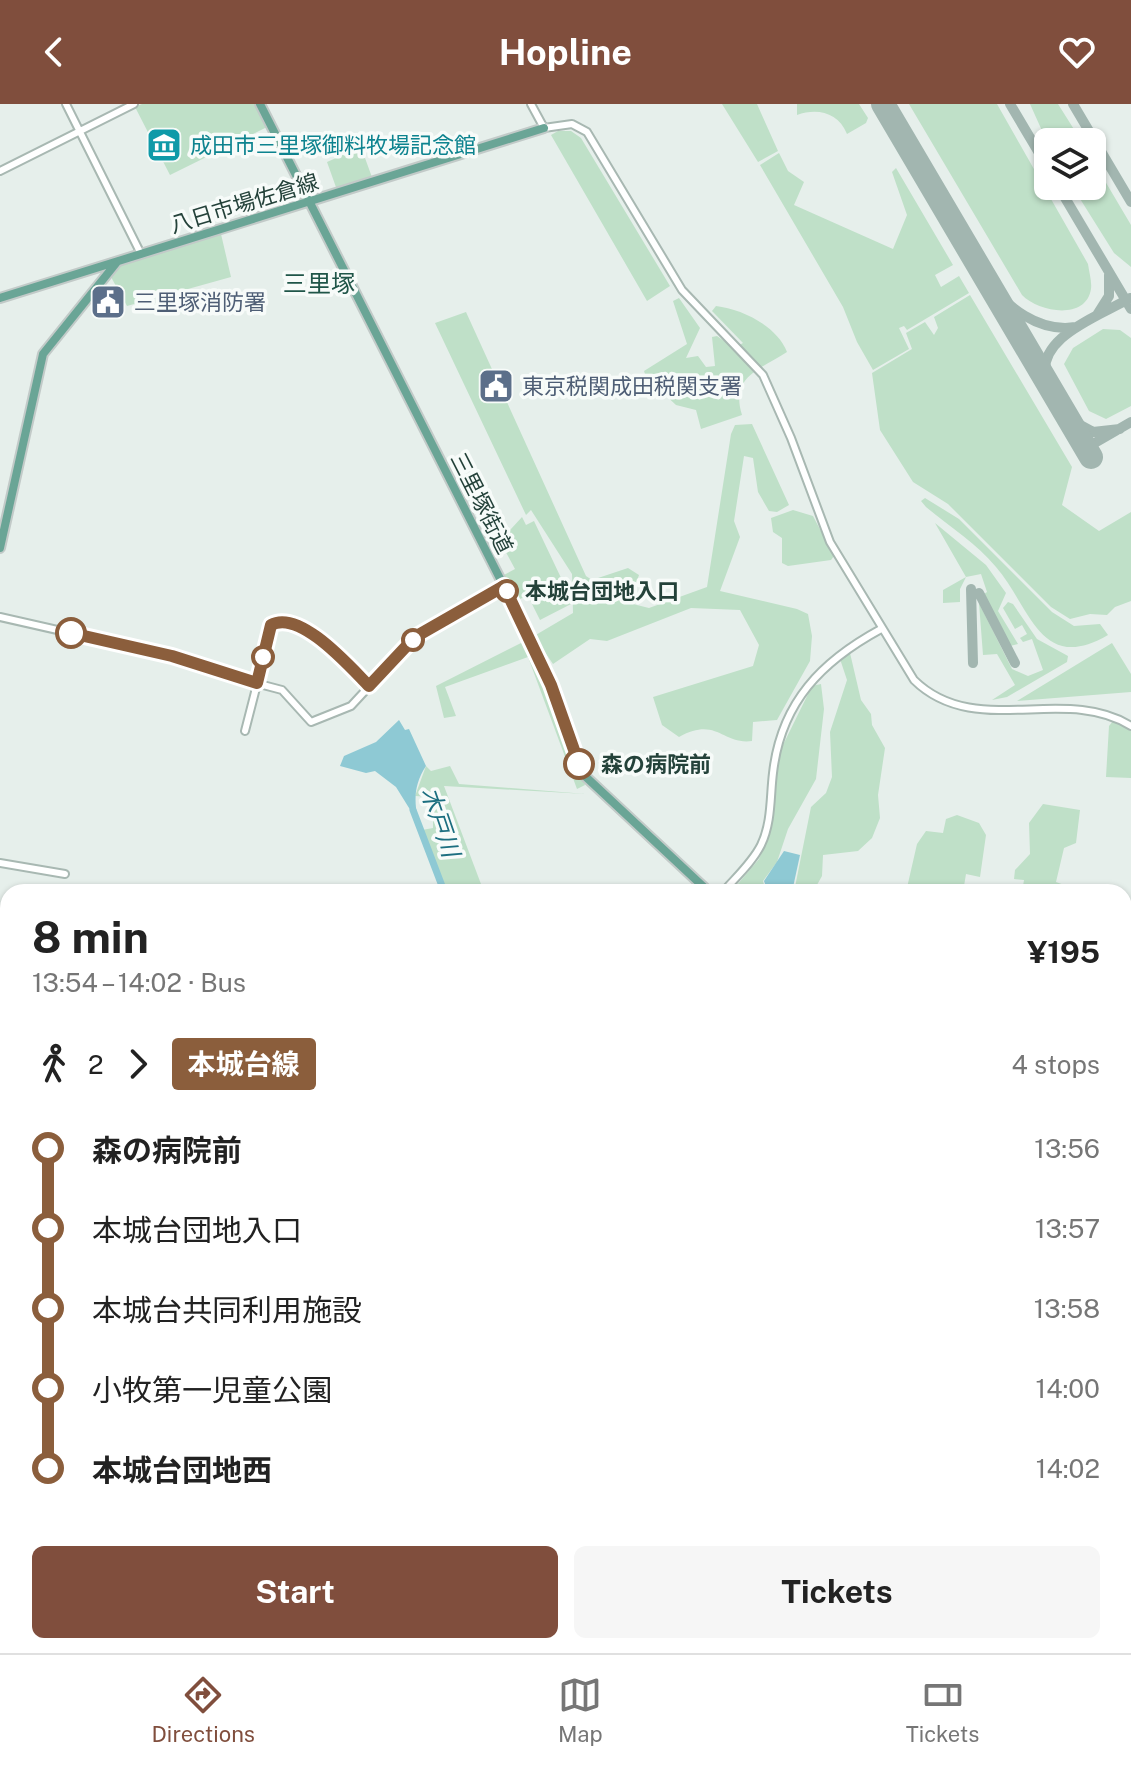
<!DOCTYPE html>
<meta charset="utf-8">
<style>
:root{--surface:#fff;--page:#f6f6f6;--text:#222;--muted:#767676;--line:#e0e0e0;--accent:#804e3d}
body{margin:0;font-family:"Public Sans","Noto Sans JP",sans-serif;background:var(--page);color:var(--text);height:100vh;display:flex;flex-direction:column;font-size:30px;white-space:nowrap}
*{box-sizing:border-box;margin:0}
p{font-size:26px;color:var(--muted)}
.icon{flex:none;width:44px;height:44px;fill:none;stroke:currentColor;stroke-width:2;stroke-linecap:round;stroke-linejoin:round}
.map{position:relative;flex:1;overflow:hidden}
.side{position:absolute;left:0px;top:780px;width:1132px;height:770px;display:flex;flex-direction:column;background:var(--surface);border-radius:24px 24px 0 0;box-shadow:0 2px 6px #0004}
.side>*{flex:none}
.badge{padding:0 16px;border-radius:6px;font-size:28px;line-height:52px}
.tools{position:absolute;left:1034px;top:24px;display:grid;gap:16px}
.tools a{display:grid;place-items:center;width:72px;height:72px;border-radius:12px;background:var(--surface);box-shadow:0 2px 6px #0004;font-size:40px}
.map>.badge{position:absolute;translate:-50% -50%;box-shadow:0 0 0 4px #fff}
.legs{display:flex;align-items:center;gap:12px;height:88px;padding:0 32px;font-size:26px}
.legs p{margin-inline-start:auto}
.summary{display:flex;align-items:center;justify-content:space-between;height:136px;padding:0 32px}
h1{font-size:44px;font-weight:700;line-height:60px}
.action{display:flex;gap:16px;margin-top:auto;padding:16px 32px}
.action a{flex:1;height:92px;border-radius:12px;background:var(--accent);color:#fff;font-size:32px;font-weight:700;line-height:92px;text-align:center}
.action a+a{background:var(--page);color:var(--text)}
ul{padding:0 32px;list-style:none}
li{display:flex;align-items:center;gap:28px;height:80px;font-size:30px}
li i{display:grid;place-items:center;width:12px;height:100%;margin:0 10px;background:currentColor}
li i::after{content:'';width:20px;height:20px;margin:-10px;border:6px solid;border-radius:50%;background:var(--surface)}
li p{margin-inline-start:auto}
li:first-child i{background:linear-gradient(#0000 50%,currentColor 0)}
li:last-child i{background:linear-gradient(currentColor 50%,#0000 0)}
header{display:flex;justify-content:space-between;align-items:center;height:104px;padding:0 32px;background:var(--accent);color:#fff;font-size:36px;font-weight:700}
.tabs{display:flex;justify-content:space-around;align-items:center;height:112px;border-top:2px solid var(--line);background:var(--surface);font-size:22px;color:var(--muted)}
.tabs a{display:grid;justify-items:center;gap:4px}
.tabs .current{color:var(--accent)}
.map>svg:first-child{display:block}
</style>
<header><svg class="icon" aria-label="back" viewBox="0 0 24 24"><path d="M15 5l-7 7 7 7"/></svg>Hopline<svg class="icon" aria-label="heart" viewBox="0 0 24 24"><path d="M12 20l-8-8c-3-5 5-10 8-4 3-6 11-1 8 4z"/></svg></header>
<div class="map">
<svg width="1131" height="1549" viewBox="0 0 1131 1549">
<rect width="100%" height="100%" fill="#e6efeb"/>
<path fill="#bfe0c8" d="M142,0H258L269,22L170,71L135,3Z
M722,0H757L778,47L758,58Z
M797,0H859L868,14L866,19L847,30C838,8 817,4 797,11Z
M909,0H997L1088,160C1089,168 1092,177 1091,185C1086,217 1038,208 1022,191Z
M1030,0H1058L1082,38L1048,40Z
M558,27H571L581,34L670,182L647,197L551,31Z
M361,43L373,76L337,86L327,58Z
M779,49L788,67L804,78L794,101L893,145L907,111L892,68L896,64L953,161L935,171L941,183L959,172L969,189L907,226L904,222L899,224L909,245L873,266L857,238L843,203L760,61Z
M1092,55L1131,121V163L1114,149L1072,82H1092Z
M221,130L231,173L127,202L111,173L122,160Z
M970,191L1072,363L1062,401L1099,427L1131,408V497L1115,503L1107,511L1090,510L1070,515L1051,503L948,400L913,378L880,326L872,269L912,245L906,229L925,218L934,231L938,224L934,213Z
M679,194L700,224L686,254L698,252L706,263L715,262L712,233L717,232L734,244L743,239L712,207L716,202C742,205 777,222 787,248C759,266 730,273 742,311L701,325L696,306L676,301L646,273L644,267L687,240L673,197Z
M466,208L586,472L592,476L628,464L639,471L629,499L649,504L707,483L731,330L735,321L752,320L789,401L777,408L769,407L758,388L753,354L744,352L734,417L740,433L720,487L797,505L808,510L812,532L810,557L777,616L753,618L752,637C722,641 717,612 679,633L662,621L653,593L753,562L759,541L740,506L691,504L607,537L590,535L553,560L534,532L573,509L572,470L531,406L526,411L435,219Z
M1103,225L1120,226L1131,234V302L1106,315L1089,307L1064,260L1073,244Z
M925,394L959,415L1052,508L1074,522L1100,520L1108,531C1040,571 1030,502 996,463C977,440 949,422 926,403L921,397Z
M793,406L813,412L834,452L831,456L788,462L782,459V434L773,428L771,414Z
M522,413L526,421L534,417L573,499L540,516L528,492L514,497L502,472L515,465L500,437Z
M935,419L986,461L1006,489L998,507L1018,540L1010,542L984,490L987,488L981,470L966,473L960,485V498L943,499V486L966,473Z
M1008,498L1013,500L1037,535L1068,552L1067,558L1007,593L992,596L1015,581L997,550L983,551L979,499L1012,565L1028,572L1043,566L1032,535L1023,538L1020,534L1027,530L1022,521L1015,525L1003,504Z
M527,536L548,579L585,681L577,685L528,553L445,583L456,612L444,614L436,582Z
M1112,539L1131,570V588L1017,597Z
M850,549L861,596L871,610L872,621L885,644L878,691L880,714L872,734L858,747L823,751L822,772L813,788H794L811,703L826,689L832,673L830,628L847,576L840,555Z
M821,580L824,605L816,675L788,725L777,758L763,777L766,788H731L759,755L769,729L780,647L812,582Z
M1113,617L1131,625V674L1106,673L1109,622Z
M426,662L431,667L450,662L459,680L586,690L444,682L484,788H447L422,726L433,724V693L415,692Z
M1043,700L1080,706L1076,739L1064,744L1056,778L1067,782L1069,788H1022L1024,776L1014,775L1015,766L1030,750L1029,719Z
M957,711L979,719L986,731L980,773L966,770L963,788H906L917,740L926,727L943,729L946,715Z
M1131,824V1015L1124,1017V827Z
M242,1542H371L343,1549H206Z"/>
<path fill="#8ec9d4" d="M399,616L405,626L409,625L426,662C415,679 414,693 417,711L414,712L396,683L375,667L366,669L340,662L344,652L376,638Z
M784,747L800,751L792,788H768L764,777Z"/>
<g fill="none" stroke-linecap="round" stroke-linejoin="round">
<path stroke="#8ec9d4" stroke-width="7" d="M413,706L442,782L450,788
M861,1542L868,1549"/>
<path stroke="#a2b6b0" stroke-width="10" d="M1010,0L1048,64
M1073,0L1131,98
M1058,82L1131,205
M986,175C1006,203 1039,229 1076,223
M1097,211L1109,192V171
M1047,278C1032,234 1100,212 1130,194
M1069,315L1093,328L1120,325
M1086,344L1131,318
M971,485L973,559
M979,489L1015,559"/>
<path stroke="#a2b6b0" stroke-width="24" d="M883,0L1091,353"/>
<defs>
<path id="minor" d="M66,0L141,150
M531,0L544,24L572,20L587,28L682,186L763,271L791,334L830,438L914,576C975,636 1064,580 1131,622
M0,67L134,0
M0,513L172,552L218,569L282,586L311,618L351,602L415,533L504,482
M245,627L273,518L310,527L369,582
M0,759L65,770
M723,788C736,773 752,759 761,741C772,718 770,693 773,669C781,598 822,557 881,525
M0,1239L8,1243"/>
<path id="major" d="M260,0L524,522L551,581L586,673L709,788
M0,194L544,24
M0,444L43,250L117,158
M1124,1444L1131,1449"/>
<path id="highway" d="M1124,1218L1131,1216
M0,1498H8"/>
</defs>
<use href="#minor" stroke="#a8b8b2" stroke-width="10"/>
<use href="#major" stroke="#c2cac8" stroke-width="12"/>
<use href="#highway" stroke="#c2cac8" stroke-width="14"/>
<use href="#minor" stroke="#fff" stroke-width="6"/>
<use href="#major" stroke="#6aa596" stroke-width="8"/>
<use href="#highway" stroke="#2f6f62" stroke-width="10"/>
</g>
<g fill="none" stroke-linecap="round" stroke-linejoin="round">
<defs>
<path id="line-1" d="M71,529L172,552L257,579L271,521C300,505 350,563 369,582L415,533L504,482L551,581L579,660"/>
</defs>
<use href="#line-1" stroke="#fff" stroke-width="18"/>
<use href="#line-1" stroke="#8b5e3c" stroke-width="12"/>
</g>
<defs>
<symbol id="museum-square" viewBox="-11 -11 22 22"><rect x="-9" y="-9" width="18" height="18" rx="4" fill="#0f9aa8" stroke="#f7fbf9"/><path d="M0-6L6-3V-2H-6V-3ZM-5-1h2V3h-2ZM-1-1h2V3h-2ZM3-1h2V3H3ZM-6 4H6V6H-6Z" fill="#fff"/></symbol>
<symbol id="civic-square" viewBox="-11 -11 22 22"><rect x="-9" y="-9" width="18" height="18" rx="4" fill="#5c6f8a" stroke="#f7fbf9"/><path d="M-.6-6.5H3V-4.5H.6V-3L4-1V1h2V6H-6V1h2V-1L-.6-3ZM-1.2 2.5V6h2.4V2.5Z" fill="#fff"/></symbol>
</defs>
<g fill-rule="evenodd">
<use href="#museum-square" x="144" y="21" width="40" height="40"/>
<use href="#civic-square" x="88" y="178" width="40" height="40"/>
<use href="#civic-square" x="476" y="262" width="40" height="40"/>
</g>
<g fill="#fff" stroke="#8b5e3c" stroke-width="4">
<circle cx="507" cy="487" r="10"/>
<circle cx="71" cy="529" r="14"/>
<circle cx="413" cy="536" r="10"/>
<circle cx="263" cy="553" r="10"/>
<circle cx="579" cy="660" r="14"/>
</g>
<g text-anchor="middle" stroke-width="7" stroke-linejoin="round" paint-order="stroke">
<g font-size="22" fill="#0d838f" stroke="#f7fbf9" text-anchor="start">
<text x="190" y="49">成田市三里塚御料牧場記念館</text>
</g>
<g font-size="22" fill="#24423a" stroke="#f7fbf9">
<text transform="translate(244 99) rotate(-17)" y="8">八日市場佐倉線</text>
<text transform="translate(482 399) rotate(63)" y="8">三里塚街道</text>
</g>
<g font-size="22" fill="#4e5e75" stroke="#f7fbf9" text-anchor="start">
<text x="134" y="206">三里塚消防署</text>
<text x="522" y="290">東京税関成田税関支署</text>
</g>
<g font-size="22" font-weight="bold" fill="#24423a" stroke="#f7fbf9" text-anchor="start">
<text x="525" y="495">本城台団地入口</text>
<text x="601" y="668">森の病院前</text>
</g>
<g font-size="24" fill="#1f5548" stroke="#f7fbf9">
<text x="319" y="188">三里塚</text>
</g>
<g font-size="24" font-style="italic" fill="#1c6f80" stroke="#f7fbf9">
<text transform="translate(440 718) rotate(71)" y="8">木戸川</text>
</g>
</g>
</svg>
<div class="tools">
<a><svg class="icon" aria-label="layers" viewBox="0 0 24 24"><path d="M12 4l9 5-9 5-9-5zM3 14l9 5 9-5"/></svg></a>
</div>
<section class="side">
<div class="summary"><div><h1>8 min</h1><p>13:54 – 14:02 · Bus</p></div><b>¥195</b></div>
<div class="legs"><svg class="icon" aria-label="walk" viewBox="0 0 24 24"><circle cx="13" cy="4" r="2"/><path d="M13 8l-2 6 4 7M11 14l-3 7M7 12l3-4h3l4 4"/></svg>2<svg class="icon" aria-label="forward" viewBox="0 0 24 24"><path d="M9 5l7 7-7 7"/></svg><b class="badge" style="background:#8b5e3c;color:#fff">本城台線</b><p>4 stops</p></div>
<ul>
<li><i style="color:#8b5e3c"></i><b>森の病院前</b><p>13:56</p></li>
<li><i style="color:#8b5e3c"></i><span>本城台団地入口</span><p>13:57</p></li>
<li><i style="color:#8b5e3c"></i><span>本城台共同利用施設</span><p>13:58</p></li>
<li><i style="color:#8b5e3c"></i><span>小牧第一児童公園</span><p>14:00</p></li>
<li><i style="color:#8b5e3c"></i><b>本城台団地西</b><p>14:02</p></li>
</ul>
<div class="action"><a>Start</a><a>Tickets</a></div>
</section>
</div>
<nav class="tabs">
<a class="current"><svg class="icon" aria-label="directions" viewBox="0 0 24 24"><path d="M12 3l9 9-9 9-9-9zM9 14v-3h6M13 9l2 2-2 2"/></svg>Directions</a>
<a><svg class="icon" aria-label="map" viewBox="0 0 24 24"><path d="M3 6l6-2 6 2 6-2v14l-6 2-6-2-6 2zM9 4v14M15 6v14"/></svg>Map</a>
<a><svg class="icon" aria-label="tickets" viewBox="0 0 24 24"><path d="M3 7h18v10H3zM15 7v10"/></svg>Tickets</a>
</nav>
